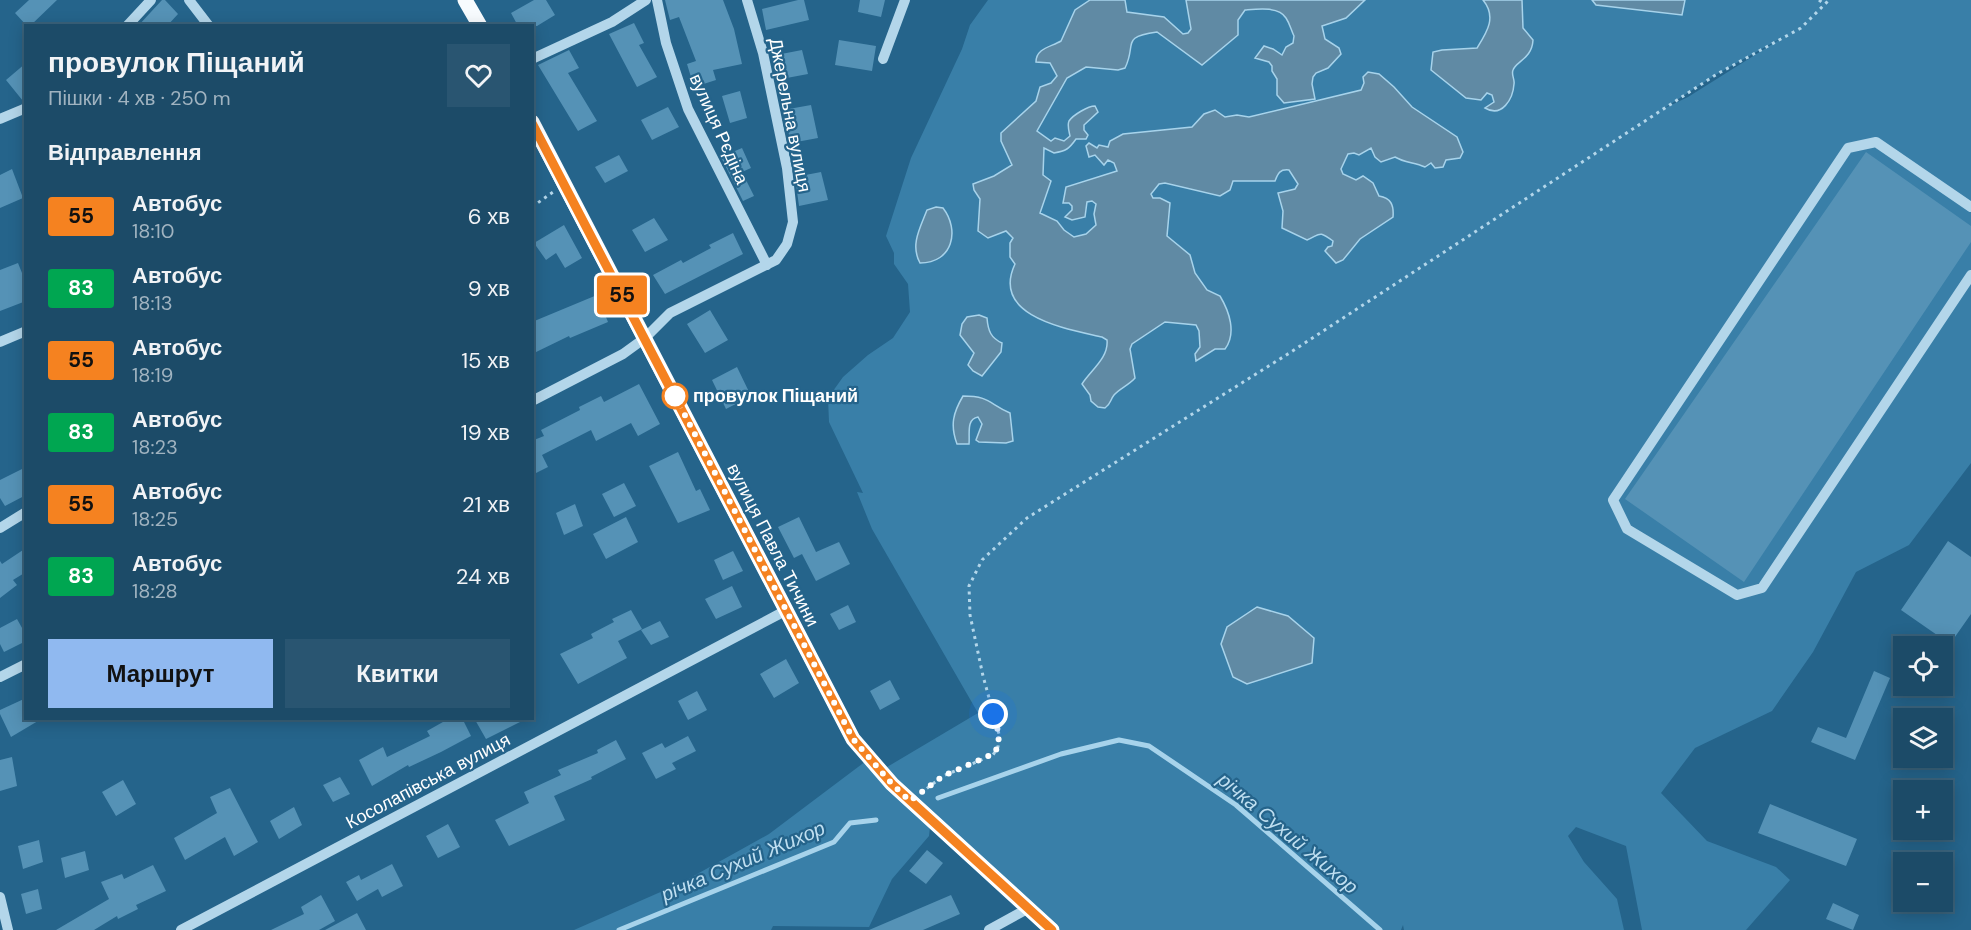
<!DOCTYPE html>
<html lang="uk">
<meta charset="utf-8">
<style>
:root{--surface:#1c4b68;--page:#295571;--text:#f1f3f6;--muted:#a0b3c0;--line:#3a637c;--accent:#90b9f0}
body{margin:0;font-family:"DM Sans",sans-serif;background:var(--page);color:var(--text);height:100vh;display:flex;flex-direction:column;font-size:22px;white-space:nowrap}
*{box-sizing:border-box;margin:0}
p{font-size:20px;color:var(--muted)}
.icon{flex:none;width:33px;height:33px;fill:none;stroke:currentColor;stroke-width:2;stroke-linecap:round;stroke-linejoin:round}
.map{position:relative;flex:1;overflow:hidden}
.panel{position:absolute;left:24px;top:24px;width:510px;height:696px;display:flex;flex-direction:column;background:var(--surface);border-radius:0px;box-shadow:0 3px 15px #0003,0 0 0 2px var(--line)}
.panel>*{flex:none}
.badge{padding:0 12px;border-radius:4px;font-size:21px;line-height:39px}
.tools{position:absolute;left:1893px;top:636px;display:grid;gap:12px}
.tools a{display:grid;place-items:center;width:60px;height:60px;border-radius:0px;background:var(--surface);box-shadow:0 3px 15px #0003,0 0 0 2px var(--line);font-size:30px}
.you{position:absolute;width:30px;height:30px;margin:-15px;border:4px solid #fff;border-radius:50%;background:#1a73e8;box-shadow:0 0 0 9px #1a73e833}
.map>.badge{position:absolute;translate:-50% -50%;box-shadow:0 0 0 3px #fff}
h2{padding:0 24px;font-size:22px;line-height:54px}
.round{display:grid;place-items:center;flex:none;width:63px;height:63px;border-radius:0px;background:var(--page)}
.overview{display:flex;align-items:center;justify-content:space-between;height:102px;padding:0 24px}
h1{font-size:28px;font-weight:700;line-height:45px}
.cta{display:flex;gap:12px;margin-top:auto;padding:12px 24px}
.cta a{flex:1;height:69px;border-radius:0px;background:var(--accent);color:#111;font-size:24px;font-weight:700;line-height:69px;text-align:center}
.cta a+a{background:var(--page);color:var(--text)}
ul{padding:0;list-style:none}
li{display:flex;align-items:center;gap:18px;height:72px;padding:0 24px}
li div{flex:1}
li b{display:block;font-size:22px}
li em{font-style:normal}
li .badge{min-width:66px;font-weight:700;text-align:center}
.map>svg:first-child{display:block}
</style>
<div class="map">
<svg width="1971" height="930" viewBox="0 0 1971 930">
<rect width="100%" height="100%" fill="#25648b"/>
<path fill="#397fa8" fill-rule="evenodd" d="M988,0H1971V463L1909,545L1856,572L1813,652L1772,711L1695,748L1661,793L1707,841L1776,867L1790,880L1746,930H1642L1626,846L1576,827L1568,836L1584,862L1617,899L1624,930H1404L1403,925L1401,930H1056L930,827L929,836L892,879L869,927L773,926L771,930H574L681,883L769,834L870,758L882,770L978,713L872,529L857,492L863,493L829,422L828,398L843,377L868,355L893,338L910,312L908,284L894,264V253L886,236L911,158L962,49L970,25ZM1785,36L1688,97L1663,109L1717,74Z"/>
<path fill="#608aa4" stroke="#a7d3eb" stroke-width="1.5" d="M1090,0H1125L1127,12L1164,17L1183,34L1188,33L1191,29L1186,0H1365L1346,18L1322,26L1325,39L1339,48L1341,54L1328,68L1316,73L1313,77L1312,84L1315,99L1284,103L1277,95V79L1272,71V66L1269,62L1255,58L1264,46L1273,49L1282,55L1286,47L1293,43L1294,36C1291,30 1290,24 1286,18C1279,6 1257,9 1245,10L1238,20V35L1202,65L1157,32C1120,37 1137,44 1125,68L1118,70L1086,67L1067,78L1037,131L1051,141L1055,138L1064,141L1070,136C1069,131 1067,125 1069,121C1073,115 1088,106 1095,106L1098,112L1084,125V130L1088,135L1086,139H1076C1069,149 1066,151 1054,153L1044,148L1043,175L1051,181L1040,213L1057,221L1064,230L1074,237L1086,234L1096,225L1094,214L1096,204L1092,201L1087,202L1085,217L1072,220L1065,217L1072,210V206L1069,203H1063L1066,187L1117,171L1114,163L1108,160L1104,165L1095,155L1089,157L1086,146L1089,143L1097,148L1099,145L1108,147L1110,141L1123,134L1192,127L1204,114L1215,110L1225,117L1237,115L1249,117L1361,90L1364,83L1363,77L1368,72L1379,74L1394,87L1412,107L1457,137L1463,152L1460,158L1446,160L1443,167L1435,168L1431,163L1425,167C1414,162 1405,163 1395,157L1381,162L1375,157L1371,148L1359,155L1354,153L1348,154L1341,169L1343,174L1356,180L1363,176L1373,183L1379,196C1391,198 1394,205 1393,217L1360,239L1343,260L1336,263L1325,251L1328,247L1332,246L1333,241C1318,230 1321,234 1307,240L1282,228L1283,211L1278,193L1295,189L1298,184L1289,170C1280,169 1278,173 1275,181H1233L1230,190L1220,196L1165,183L1159,184L1151,194L1153,198H1160L1170,203L1167,236L1190,255L1195,273L1207,290L1220,296C1229,311 1237,333 1225,349H1215L1196,361L1195,354L1200,347L1199,331L1196,325L1165,322L1132,344L1130,349L1135,378C1129,385 1119,389 1114,395C1110,400 1111,404 1105,408L1098,407L1091,401L1090,395L1082,384C1090,371 1109,358 1107,340L1102,337C1068,329 990,317 1015,264L1010,257V243L1013,238L1006,231L988,238L978,231L980,199L974,190L973,184L994,176L1012,165L1001,141V133L1036,101L1040,87L1051,83L1057,76L1050,63L1036,62C1036,48 1051,47 1061,41L1075,10Z
M1483,0H1522L1523,28L1533,40C1532,59 1516,61 1513,70C1511,75 1515,79 1514,84C1513,99 1502,118 1485,108L1494,102L1492,95L1487,93L1481,100L1466,98L1431,70L1433,52L1442,50L1477,48C1487,32 1497,17 1483,0Z
M1592,0H1685L1682,15L1596,5Z
M936,207L943,208C960,230 953,263 920,263C910,245 920,228 927,210Z
M979,315L987,318C988,331 991,338 1002,343L1001,352L982,376L973,371L968,365L974,353L960,335L962,324L967,317Z
M963,396C990,396 989,404 1010,413L1013,441L1006,443L979,442L976,440L982,424L978,417C966,419 970,434 969,444H957C950,425 953,413 963,396Z
M1257,607L1288,616L1314,638L1312,663L1247,684L1233,677L1221,644L1227,627Z"/>
<g fill="none" stroke-linecap="round" stroke-linejoin="round">
<path stroke="#a7d3eb" stroke-width="5" d="M938,798L1061,754L1119,740L1149,746L1236,805L1380,930
M619,930L834,842L850,823L876,820"/>
</g>
<path fill="#5592b6" d="M29,0H57L30,26H27L15,13Z
M162,0H165L178,14L167,26H138Z
M534,0H546L555,15L537,26H518L511,13Z
M665,0H723L734,29L742,64L713,70L716,80L694,87L687,64L696,61L679,17L670,20Z
M798,0H804L809,20L766,30L762,9Z
M860,0H885L881,17L858,12Z
M634,23L644,43L639,45L657,77L637,87L609,34Z
M839,40L876,46L872,71L835,65Z
M569,50L579,68L568,73L597,121L578,131L538,65Z
M802,50L808,74L776,80L771,56Z
M26,63V101H23L6,80Z
M740,91L747,118L730,123L722,96Z
M811,105L818,138L791,143L783,110Z
M668,107L679,127L652,140L641,120Z
M742,148L751,168L742,172L754,196L743,201L721,157Z
M1866,152L1971,226V242L1744,582L1625,499Z
M619,155L628,171L605,183L595,167Z
M12,169L23,198L0,208V175Z
M821,172L828,200L799,206L795,177Z
M654,218L668,240L645,252L632,230Z
M564,225L582,258L565,268L556,253L546,260L534,243Z
M733,233L743,254L665,294L653,275L681,260L683,263L711,248L709,245Z
M18,263L26,283V301L0,311V270Z
M597,295L608,322L570,338L569,336L532,354V322Z
M710,310L728,340L705,353L687,324Z
M737,367L751,396L726,409L712,380Z
M639,384L660,424L638,436L631,423L596,441L591,430L542,455L548,467L532,475V437L534,440L544,436L541,430L580,410L579,407L601,396L604,402Z
M678,452L696,491L700,489L710,510L678,523L649,466Z
M26,467V495L5,506L0,498V480Z
M624,483L636,506L614,517L602,494Z
M575,504L583,526L564,535L556,513Z
M626,517L638,542L606,559L593,534Z
M799,517L816,552L839,542L850,564L816,581L802,554L794,558L778,527Z
M1948,541L1971,557V614L1950,644L1901,610Z
M26,548V572L13,580L17,585L0,598V561L2,564Z
M733,551L743,571L723,580L714,560Z
M732,586L742,607L716,619L705,599Z
M848,605L856,622L839,630L830,614Z
M631,610L642,629L618,641L627,658L578,684L560,654L593,638L591,634L614,622L612,619Z
M17,619L26,635V641L4,652L0,644V628Z
M660,621L669,637L651,645L641,630Z
M786,659L799,683L774,698L760,674Z
M1874,671L1890,678L1855,760L1811,742L1818,727L1846,738Z
M890,680L900,699L880,710L870,691Z
M697,691L707,710L688,720L678,701Z
M26,698V718H43L11,737L0,714V710Z
M450,718H462L471,736L441,752L409,767L408,765L372,786L359,760L383,747L387,757L430,736L427,731Z
M474,718H528L486,739Z
M688,736L696,751L672,763L676,769L656,779L642,753L662,743L665,748Z
M616,740L626,759L591,777L592,779L554,796L565,820L509,846L495,820L529,803L524,792L561,775L558,770L598,753L597,750Z
M12,757L17,786L0,791V760Z
M340,777L350,794L333,802L323,785Z
M123,780L136,804L116,816L102,792Z
M230,788L258,842L234,856L225,837L185,860L174,838L217,813L210,797Z
M1770,804L1857,839L1846,866L1758,833Z
M294,807L302,825L279,839L270,821Z
M448,824L460,847L438,858L426,836Z
M39,840L43,862L23,869L18,846Z
M927,850L943,863L926,884L909,871Z
M85,851L89,870L65,878L61,858Z
M392,864L403,886L382,897L378,889L357,901L346,882L359,875L361,880Z
M153,865L166,891L136,905L138,909L118,919L117,916L94,930H56L109,899L101,882L122,874L124,879Z
M38,889L42,909L26,914L21,894Z
M321,895L335,921L319,930H271L304,914L301,907Z
M951,895L960,914L923,930H869Z
M1833,903L1859,915L1853,930L1826,919Z
M357,913L366,930H325Z"/>
<g fill="none" stroke-linecap="round" stroke-linejoin="round">
<path stroke="#b3d6ea" stroke-width="3" stroke-dasharray="3 4.5" stroke-linecap="butt" d="M1819,0L1824,4
M532,207L553,192
M921,793L943,776L993,755L998,747L999,734L983,676L970,615L969,586L982,560L1027,518L1291,352L1717,74L1801,28L1829,0"/>
<path stroke="#b3d6ea" stroke-width="10" d="M189,0L209,26
M657,0L666,43L688,109L767,265
M127,26L151,0
M532,59L612,22L646,0
M883,59L905,0
M0,119L26,108
M1971,207L1876,142L1848,148L1613,500L1627,529L1737,595L1762,588L1971,275
M0,342L26,331
M532,401L623,354L645,338L670,313L776,260L787,244L793,222L787,168L763,53L747,0
M0,528L26,512
M0,677L26,664
M0,897L8,930
M181,930L785,611
M989,930L1027,909"/>
<path stroke="#f7fbfe" stroke-width="15" d="M465,0L480,26
M532,122L853,739L892,784L1052,930"/>
</g>
<g fill="none" stroke-linecap="round" stroke-linejoin="round">
<defs>
<path id="line" d="M532,123L853,739L892,784L1052,930"/>
</defs>
<use href="#line" stroke="#fff" stroke-width="14"/>
<use href="#line" stroke="#f58220" stroke-width="9"/>
<path stroke="#fff" stroke-width="6" stroke-dasharray="0 10.8" d="M675,396L853,739L892,784L910,801L943,776L993,754L998,747L999,734L993,714"/>
</g>
<circle fill="#fff" stroke="#f58220" stroke-width="3" cx="675" cy="396" r="12"/>
<g text-anchor="middle" stroke-width="4.5" stroke-linejoin="round" paint-order="stroke">
<g font-size="18" fill="#fff" stroke="#25648b">
<text transform="translate(790 115) rotate(79)" y="6">Джерельна вулиця</text>
<text transform="translate(719 129) rotate(66)" y="6">вулиця Рєдіна</text>
<text transform="translate(773 545) rotate(63)" y="6">вулиця Павла Тичини</text>
<text transform="translate(428 781) rotate(-28)" y="6">Косолапівська вулиця</text>
</g>
<g font-size="18" font-weight="bold" fill="#fff" stroke="#25648b" text-anchor="start">
<text x="693" y="402">провулок Піщаний</text>
</g>
<g font-size="20" font-style="italic" fill="#bfdff1" stroke="#25648b">
<text transform="translate(1288 833) rotate(40)" y="7">річка Сухий Жихор</text>
<text transform="translate(743 861) rotate(-23)" y="7">річка Сухий Жихор</text>
</g>
</g>
</svg>
<div class="tools">
<a><svg class="icon" aria-label="locate" viewBox="0 0 24 24"><circle cx="12" cy="12" r="6"/><path d="M12 2v4M12 18v4M2 12h4M18 12h4"/></svg></a>
<a><svg class="icon" aria-label="layers" viewBox="0 0 24 24"><path d="M12 4l9 5-9 5-9-5zM3 14l9 5 9-5"/></svg></a>
<a>+</a>
<a>−</a>
</div>
<div class="you" style="left:993px;top:714px"></div>
<b class="badge" style="left:622px;top:295px;background:#f58220;color:#111">55</b>
<section class="panel">
<div class="overview"><div><h1>провулок Піщаний</h1><p>Пішки · 4 хв · 250 m</p></div><a class="round"><svg class="icon" aria-label="heart" viewBox="0 0 24 24"><path d="M12 20l-8-8c-3-5 5-10 8-4 3-6 11-1 8 4z"/></svg></a></div>
<h2>Відправлення</h2>
<ul>
<li><span class="badge" style="background:#f58220;color:#111">55</span><div><b>Автобус</b><p>18:10</p></div><em>6 хв</em></li>
<li><span class="badge" style="background:#00a651;color:#fff">83</span><div><b>Автобус</b><p>18:13</p></div><em>9 хв</em></li>
<li><span class="badge" style="background:#f58220;color:#111">55</span><div><b>Автобус</b><p>18:19</p></div><em>15 хв</em></li>
<li><span class="badge" style="background:#00a651;color:#fff">83</span><div><b>Автобус</b><p>18:23</p></div><em>19 хв</em></li>
<li><span class="badge" style="background:#f58220;color:#111">55</span><div><b>Автобус</b><p>18:25</p></div><em>21 хв</em></li>
<li><span class="badge" style="background:#00a651;color:#fff">83</span><div><b>Автобус</b><p>18:28</p></div><em>24 хв</em></li>
</ul>
<div class="cta"><a>Маршрут</a><a>Квитки</a></div>
</section>
</div>
